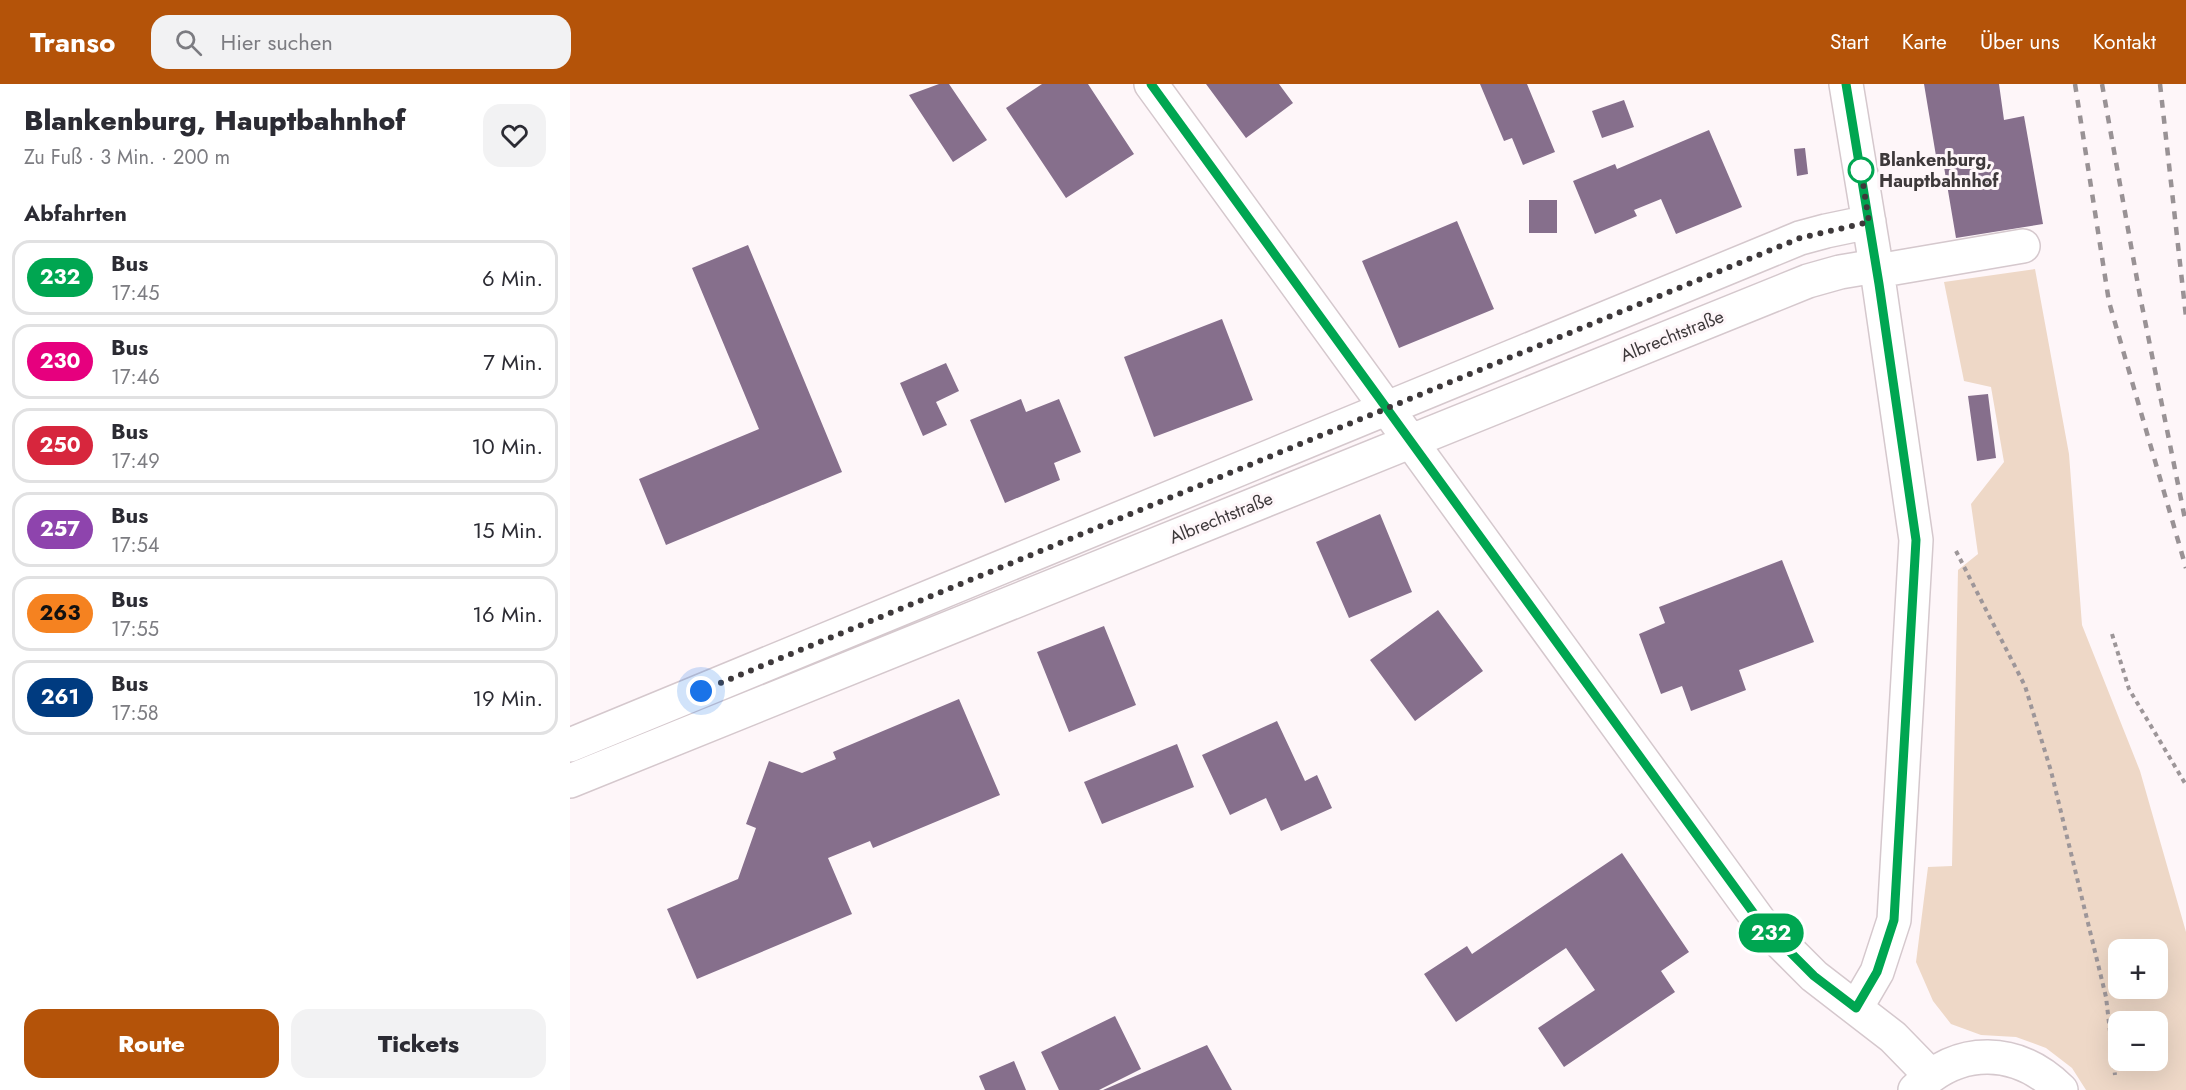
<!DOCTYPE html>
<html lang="de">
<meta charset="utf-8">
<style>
:root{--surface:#fff;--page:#f2f2f3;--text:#2b2b33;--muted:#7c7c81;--line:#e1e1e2;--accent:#b45309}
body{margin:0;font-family:Jost,sans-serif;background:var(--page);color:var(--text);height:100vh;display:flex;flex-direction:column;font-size:22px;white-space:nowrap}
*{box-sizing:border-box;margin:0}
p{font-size:20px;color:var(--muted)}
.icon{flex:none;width:33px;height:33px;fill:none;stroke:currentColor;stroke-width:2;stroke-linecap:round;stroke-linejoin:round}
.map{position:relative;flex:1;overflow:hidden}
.sheet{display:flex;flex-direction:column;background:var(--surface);width:570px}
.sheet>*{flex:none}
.badge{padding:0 12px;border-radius:20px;font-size:21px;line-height:39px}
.tools{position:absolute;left:1538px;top:855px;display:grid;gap:12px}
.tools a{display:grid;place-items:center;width:60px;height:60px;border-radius:12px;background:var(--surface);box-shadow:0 6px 24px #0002;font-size:30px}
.you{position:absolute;width:30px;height:30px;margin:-15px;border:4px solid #fff;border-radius:50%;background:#1a73e8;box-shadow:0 0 0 9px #1a73e833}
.map>.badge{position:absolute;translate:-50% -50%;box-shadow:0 0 0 3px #fff}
h2{padding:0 24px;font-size:22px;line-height:54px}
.round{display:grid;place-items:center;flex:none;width:63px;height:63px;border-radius:18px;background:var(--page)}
.headline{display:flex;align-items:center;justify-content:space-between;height:102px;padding:0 24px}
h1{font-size:28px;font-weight:800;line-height:45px}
.action{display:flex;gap:12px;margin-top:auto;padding:12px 24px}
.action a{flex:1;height:69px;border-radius:18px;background:var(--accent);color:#fff;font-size:24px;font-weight:800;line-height:69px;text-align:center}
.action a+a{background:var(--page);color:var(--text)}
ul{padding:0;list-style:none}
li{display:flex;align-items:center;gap:18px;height:75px;margin:0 12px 9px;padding:0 12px;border:3px solid var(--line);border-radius:18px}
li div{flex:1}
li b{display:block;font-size:22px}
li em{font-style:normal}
li .badge{min-width:66px;font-weight:700;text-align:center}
header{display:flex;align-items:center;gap:36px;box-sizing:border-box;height:84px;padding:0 30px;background:var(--accent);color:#fff}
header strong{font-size:28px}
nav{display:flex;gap:33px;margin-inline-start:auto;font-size:21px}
.search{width:420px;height:54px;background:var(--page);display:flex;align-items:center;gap:15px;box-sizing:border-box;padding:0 21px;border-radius:18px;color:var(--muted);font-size:22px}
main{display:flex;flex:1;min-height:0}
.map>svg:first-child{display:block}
</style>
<header>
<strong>Transo</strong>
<div class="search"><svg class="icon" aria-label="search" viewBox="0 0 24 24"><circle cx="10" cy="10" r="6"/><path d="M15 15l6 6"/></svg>Hier suchen</div>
<nav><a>Start</a><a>Karte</a><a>Über uns</a><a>Kontakt</a></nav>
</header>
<main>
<section class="sheet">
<div class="headline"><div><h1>Blankenburg, Hauptbahnhof</h1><p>Zu Fuß · 3 Min. · 200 m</p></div><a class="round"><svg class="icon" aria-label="heart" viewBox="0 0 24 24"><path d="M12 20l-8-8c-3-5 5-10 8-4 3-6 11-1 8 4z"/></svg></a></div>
<h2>Abfahrten</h2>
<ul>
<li><span class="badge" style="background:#00a651;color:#fff">232</span><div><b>Bus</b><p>17:45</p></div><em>6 Min.</em></li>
<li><span class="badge" style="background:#e6007e;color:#fff">230</span><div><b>Bus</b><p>17:46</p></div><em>7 Min.</em></li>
<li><span class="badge" style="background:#d7263d;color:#fff">250</span><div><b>Bus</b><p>17:49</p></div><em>10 Min.</em></li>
<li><span class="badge" style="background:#8e44ad;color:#fff">257</span><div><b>Bus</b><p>17:54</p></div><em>15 Min.</em></li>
<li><span class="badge" style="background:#f58220;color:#111">263</span><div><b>Bus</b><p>17:55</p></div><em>16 Min.</em></li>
<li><span class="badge" style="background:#003b80;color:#fff">261</span><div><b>Bus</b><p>17:58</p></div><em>19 Min.</em></li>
</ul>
<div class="action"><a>Route</a><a>Tickets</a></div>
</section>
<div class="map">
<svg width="1616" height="1006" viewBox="0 0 1616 1006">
<rect width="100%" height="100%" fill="#fef6f9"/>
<path fill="#eed8c7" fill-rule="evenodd" d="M1465,185L1499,370L1512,541L1570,687L1616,848V1006H1516L1502,984L1476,964L1446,953L1411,951L1381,940L1363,917L1346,878L1358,783L1382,782L1388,486L1408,470L1401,420L1434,378L1421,303L1394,297L1374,198ZM1548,866H1587V904H1548ZM1548,938H1587V976H1548Z"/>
<path fill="#866f8c" d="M369,0H379L417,56L383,78L339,11Z
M472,0H518L564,70L496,114L436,24Z
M636,0H709L723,19L676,54Z
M910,0H957L985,68L953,81L942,54L934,57Z
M1354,0H1429L1434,36L1454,32L1473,140L1386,154L1372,71L1366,72Z
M1054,16L1064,43L1032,54L1022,27Z
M1139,46L1172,123L1106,150L1091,115L1064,126L1067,132L1025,150L1003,97L1045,80L1047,85Z
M1235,64L1238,90L1227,92L1224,65Z
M959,116H987V149H959Z
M887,137L924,225L829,264L792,177Z
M178,161L272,388L96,461L69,395L189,345L122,184Z
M652,235L683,316L584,353L554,273Z
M376,279L389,307L366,318L377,341L353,352L330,299Z
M1418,310L1426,374L1407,377L1398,312Z
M451,315L456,328L489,315L511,368L484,379L490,396L435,419L400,336Z
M810,430L842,508L779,534L746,458Z
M1212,476L1244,558L1169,586L1176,606L1121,627L1112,602L1091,610L1069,550L1095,539L1089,523Z
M868,526L913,587L845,637L800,576Z
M534,542L566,621L499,648L467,568Z
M389,615L430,711L303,764L300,757L258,774L282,830L127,895L97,825L168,795L186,744L176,740L199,677L232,689L266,675L263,668Z
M707,637L735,697L747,691L762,724L711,747L696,714L660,731L632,671Z
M607,660L624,703L532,740L514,698Z
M1052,769L1119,868L1091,887L1105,908L994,983L968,944L1025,906L996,864L886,938L854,890L897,862L902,870Z
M545,932L571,985L529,1006H489L471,968Z
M637,961L662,1006H533Z
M444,977L456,1006H415L409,992Z"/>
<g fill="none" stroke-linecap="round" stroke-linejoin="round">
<defs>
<path id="minor" d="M581,0L1190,838L1244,892L1323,953L1361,992
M1276,0L1309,200L1346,456L1324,836L1307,888L1286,924
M1307,187L1453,162
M0,661L1230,154L1256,147L1299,138
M0,697L1238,197L1270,188L1306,182
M1345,1006C1389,961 1447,963 1491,1006"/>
</defs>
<use href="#minor" stroke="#d5c8cd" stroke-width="36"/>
<path stroke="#9d9699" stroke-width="4" stroke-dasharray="4.5 4.5" stroke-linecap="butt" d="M1386,467L1455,602L1481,687L1536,913L1545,991
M1542,550L1559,605L1616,701"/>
<use href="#minor" stroke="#fff" stroke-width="33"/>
<path stroke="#999295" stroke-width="4.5" stroke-dasharray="8 8" stroke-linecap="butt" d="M1505,0L1539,218L1616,484
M1532,0L1570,212L1616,440
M1590,0L1616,233"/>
</g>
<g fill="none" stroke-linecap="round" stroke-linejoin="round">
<defs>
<path id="line" d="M581,0L1190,838L1244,892L1286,924L1307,888L1324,836L1346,456L1309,200L1276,0"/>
</defs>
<use href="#line" stroke="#fff" stroke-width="14"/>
<use href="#line" stroke="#00a651" stroke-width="9"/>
<path stroke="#3e393b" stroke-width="6" stroke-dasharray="0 10.8" d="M131,607L1230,154L1299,138L1291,86"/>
</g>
<circle fill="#fff" stroke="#00a651" stroke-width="3" cx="1291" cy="86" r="12"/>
<g text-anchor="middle" stroke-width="6" stroke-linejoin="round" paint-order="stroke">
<g font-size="18" font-weight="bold" fill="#3e393b" stroke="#fef6f9" text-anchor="start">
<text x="1309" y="82">Blankenburg,<tspan x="1309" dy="21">Hauptbahnhof</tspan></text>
</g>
<g font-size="18" fill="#3e393b" stroke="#fef6f9">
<text transform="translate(1102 252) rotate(-22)" y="6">Albrechtstraße</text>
<text transform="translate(651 434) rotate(-22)" y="6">Albrechtstraße</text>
</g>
</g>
</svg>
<div class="tools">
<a>+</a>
<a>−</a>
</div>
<div class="you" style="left:131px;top:607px"></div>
<b class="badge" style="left:1201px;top:849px;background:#00a651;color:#fff">232</b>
</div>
</main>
